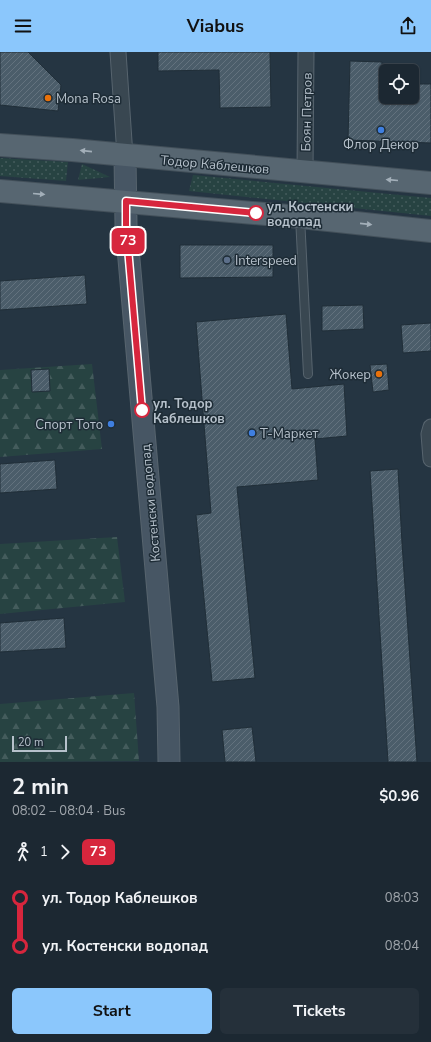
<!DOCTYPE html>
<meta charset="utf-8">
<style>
:root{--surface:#1c2832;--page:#25303a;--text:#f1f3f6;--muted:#a0a6ac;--line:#3a444d;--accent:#8bc7fc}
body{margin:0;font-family:"Nunito Sans",sans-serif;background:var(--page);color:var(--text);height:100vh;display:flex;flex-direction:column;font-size:15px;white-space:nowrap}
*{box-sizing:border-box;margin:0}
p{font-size:13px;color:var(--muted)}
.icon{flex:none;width:22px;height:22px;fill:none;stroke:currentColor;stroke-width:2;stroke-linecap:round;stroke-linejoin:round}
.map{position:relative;height:710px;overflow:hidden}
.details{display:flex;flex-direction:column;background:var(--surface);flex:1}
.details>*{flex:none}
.badge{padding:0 8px;border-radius:6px;font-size:14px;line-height:26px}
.fabs{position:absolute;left:379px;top:12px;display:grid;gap:8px}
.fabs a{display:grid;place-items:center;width:40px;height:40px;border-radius:6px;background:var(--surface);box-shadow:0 1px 3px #0004,0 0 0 1px var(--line);font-size:20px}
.scale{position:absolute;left:12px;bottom:10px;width:55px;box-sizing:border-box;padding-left:4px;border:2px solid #b6c1cb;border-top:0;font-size:11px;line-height:14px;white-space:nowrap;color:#b6c1cb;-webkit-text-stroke:3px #1e2c36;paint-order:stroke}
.map>.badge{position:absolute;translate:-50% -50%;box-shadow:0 0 0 2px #fff}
.legs{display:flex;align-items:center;gap:6px;height:44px;padding:0 12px;font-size:13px}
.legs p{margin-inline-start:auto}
.overview{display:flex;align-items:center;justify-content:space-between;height:68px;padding:0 12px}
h1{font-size:22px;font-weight:700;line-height:30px}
.cta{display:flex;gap:8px;margin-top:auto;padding:8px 12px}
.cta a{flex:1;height:46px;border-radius:6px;background:var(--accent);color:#111;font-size:16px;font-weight:700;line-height:46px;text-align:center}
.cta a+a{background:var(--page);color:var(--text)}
ul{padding:0 12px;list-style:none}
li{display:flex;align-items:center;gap:14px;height:48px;font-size:15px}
li i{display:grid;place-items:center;width:6px;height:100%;margin:0 5px;background:currentColor}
li i::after{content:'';width:10px;height:10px;margin:-5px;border:3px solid;border-radius:50%;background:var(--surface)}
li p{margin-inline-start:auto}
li:first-child i{background:linear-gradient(#0000 50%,currentColor 0)}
li:last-child i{background:linear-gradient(currentColor 50%,#0000 0)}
header{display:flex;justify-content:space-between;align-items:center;height:52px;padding:0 12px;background:var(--accent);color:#111;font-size:18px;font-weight:700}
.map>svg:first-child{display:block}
</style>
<header><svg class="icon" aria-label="menu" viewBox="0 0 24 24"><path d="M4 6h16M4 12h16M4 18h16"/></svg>Viabus<svg class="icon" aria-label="share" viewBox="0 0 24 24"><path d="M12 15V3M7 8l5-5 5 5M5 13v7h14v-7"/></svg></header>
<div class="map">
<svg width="431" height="710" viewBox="0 0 431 710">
<defs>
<pattern id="grass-dots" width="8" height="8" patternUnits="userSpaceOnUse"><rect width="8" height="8" fill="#274342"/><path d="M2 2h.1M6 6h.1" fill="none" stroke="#445c5c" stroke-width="1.8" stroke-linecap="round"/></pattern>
<pattern id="forest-firs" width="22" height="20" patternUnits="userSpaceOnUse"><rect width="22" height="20" fill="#274342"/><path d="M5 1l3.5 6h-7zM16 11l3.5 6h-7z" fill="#445c5c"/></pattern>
<pattern id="building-hatch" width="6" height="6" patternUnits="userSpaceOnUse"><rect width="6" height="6" fill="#4b5d6a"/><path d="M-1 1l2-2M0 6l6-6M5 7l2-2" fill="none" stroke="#63727e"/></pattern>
</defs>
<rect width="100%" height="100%" fill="#253542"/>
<path fill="url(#grass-dots)" d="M0,106L68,110L66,129L0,124Z
M82,112L110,125L78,128Z
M193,123L431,146V164L189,139Z"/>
<path fill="url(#forest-firs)" d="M92,312L102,397L0,405V318Z
M117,485L125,550L0,562V492Z
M134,641L139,709L0,710V652Z"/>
<path fill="url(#building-hatch)" stroke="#202e38" d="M0,0H28L61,33L58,59L0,53Z
M158,0H270L271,55L220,56L219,18L158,19Z
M350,9L382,10L381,31H386V45H412V32H431V91L348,88Z
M180,193H273V225L180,226Z
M85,223L87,252L0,258V229Z
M363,253L364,277L322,279V254Z
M286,262L292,337L344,332L347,384L315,387L318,428L237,435L255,626L212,630L196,463L211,461L196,270Z
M431,271V299L403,301L401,273Z
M387,312L389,338L373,340L370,313Z
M49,317L50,339L32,340L31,318Z
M55,408L57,437L0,441V412Z
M398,417L402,491L417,710H388L370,419Z
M64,566L66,596L0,600V571Z
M252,675L256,710H225L222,678Z"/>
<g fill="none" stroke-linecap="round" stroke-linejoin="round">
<defs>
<path id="lane" d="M300,165L308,322"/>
<path id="street" d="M118,0L125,104
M305,120L306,0
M431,375L429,382L431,407"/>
<path id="secondary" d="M125,104L126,173L168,655L169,710"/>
<path id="primary" d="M0,93L72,98L431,131
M0,139L300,165L431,179"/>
</defs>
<use href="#lane" stroke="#57646e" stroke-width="10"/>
<use href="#street" stroke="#57646e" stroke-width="17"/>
<use href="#secondary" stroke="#57646e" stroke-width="23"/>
<use href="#primary" stroke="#43505a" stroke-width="24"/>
<use href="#lane" stroke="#394751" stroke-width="8"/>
<use href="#street" stroke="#394751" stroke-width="15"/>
<use href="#secondary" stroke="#475664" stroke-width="21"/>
<use href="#primary" stroke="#576671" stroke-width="22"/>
</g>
<defs><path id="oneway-solid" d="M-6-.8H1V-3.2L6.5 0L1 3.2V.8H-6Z"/></defs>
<g fill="#a3afb9">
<use href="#oneway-solid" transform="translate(86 99) rotate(-174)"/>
<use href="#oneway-solid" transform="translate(392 128) rotate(-175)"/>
<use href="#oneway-solid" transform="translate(39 142) rotate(5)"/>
<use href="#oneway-solid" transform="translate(366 172) rotate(6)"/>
</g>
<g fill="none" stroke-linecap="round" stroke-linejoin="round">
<defs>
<path id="line-1" d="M142,358L126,173V149L256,161"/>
</defs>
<use href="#line-1" stroke="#fff" stroke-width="9"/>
<use href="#line-1" stroke="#d7263d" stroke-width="6"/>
</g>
<g fill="#e8710a" stroke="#1e2c36" stroke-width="1.5">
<circle cx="48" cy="46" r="4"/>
<circle cx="379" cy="322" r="4"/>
</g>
<g fill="#3f7fe0" stroke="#1e2c36" stroke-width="1.5">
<circle cx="381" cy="78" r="4"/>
<circle cx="111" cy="372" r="4"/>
<circle cx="252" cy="381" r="4"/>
</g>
<g fill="#fff" stroke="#d7263d" stroke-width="2">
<circle cx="256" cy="161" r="7"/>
<circle cx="142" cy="358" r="7"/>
</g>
<circle fill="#5c6f8a" stroke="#1e2c36" stroke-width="1.5" cx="227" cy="208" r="4"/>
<g text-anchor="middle" stroke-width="3" stroke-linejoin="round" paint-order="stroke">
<g font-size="13" fill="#b6c1cb" stroke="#1e2c36" text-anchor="start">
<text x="56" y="51">Mona Rosa</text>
<text x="381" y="97" text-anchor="middle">Флор Декор</text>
<text x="235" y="213">Interspeed</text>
<text x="371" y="327" text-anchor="end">Жокер</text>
<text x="103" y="377" text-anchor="end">Спорт Тото</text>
<text x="260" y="386">Т-Маркет</text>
</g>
<g font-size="13" fill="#b6c1cb" stroke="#1e2c36">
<text transform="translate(306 60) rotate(-89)" y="5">Боян Петров</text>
<text transform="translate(215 112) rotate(5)" y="5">Тодор Каблешков</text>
<text transform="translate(150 451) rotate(-95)" y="5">Костенски водопад</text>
</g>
<g font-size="13" font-weight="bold" fill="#b6c1cb" stroke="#1e2c36" text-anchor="start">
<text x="267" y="159">ул. Костенски<tspan x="267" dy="15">водопад</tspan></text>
<text x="153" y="356">ул. Тодор<tspan x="153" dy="15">Каблешков</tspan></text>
</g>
</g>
</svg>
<div class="fabs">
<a><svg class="icon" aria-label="locate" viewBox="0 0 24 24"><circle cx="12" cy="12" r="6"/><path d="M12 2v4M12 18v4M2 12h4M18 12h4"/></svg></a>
</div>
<div class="scale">20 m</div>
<b class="badge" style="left:128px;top:189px;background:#d7263d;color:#fff">73</b>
</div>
<section class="details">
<div class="overview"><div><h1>2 min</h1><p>08:02 – 08:04 · Bus</p></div><b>$0.96</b></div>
<div class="legs"><svg class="icon" aria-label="walk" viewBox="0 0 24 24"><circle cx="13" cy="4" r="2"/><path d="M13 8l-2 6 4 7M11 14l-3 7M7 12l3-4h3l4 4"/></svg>1<svg class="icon" aria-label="forward" viewBox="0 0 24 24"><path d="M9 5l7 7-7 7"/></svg><b class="badge" style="background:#d7263d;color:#fff">73</b></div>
<ul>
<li><i style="color:#d7263d"></i><b>ул. Тодор Каблешков</b><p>08:03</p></li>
<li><i style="color:#d7263d"></i><b>ул. Костенски водопад</b><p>08:04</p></li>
</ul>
<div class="cta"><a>Start</a><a>Tickets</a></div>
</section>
